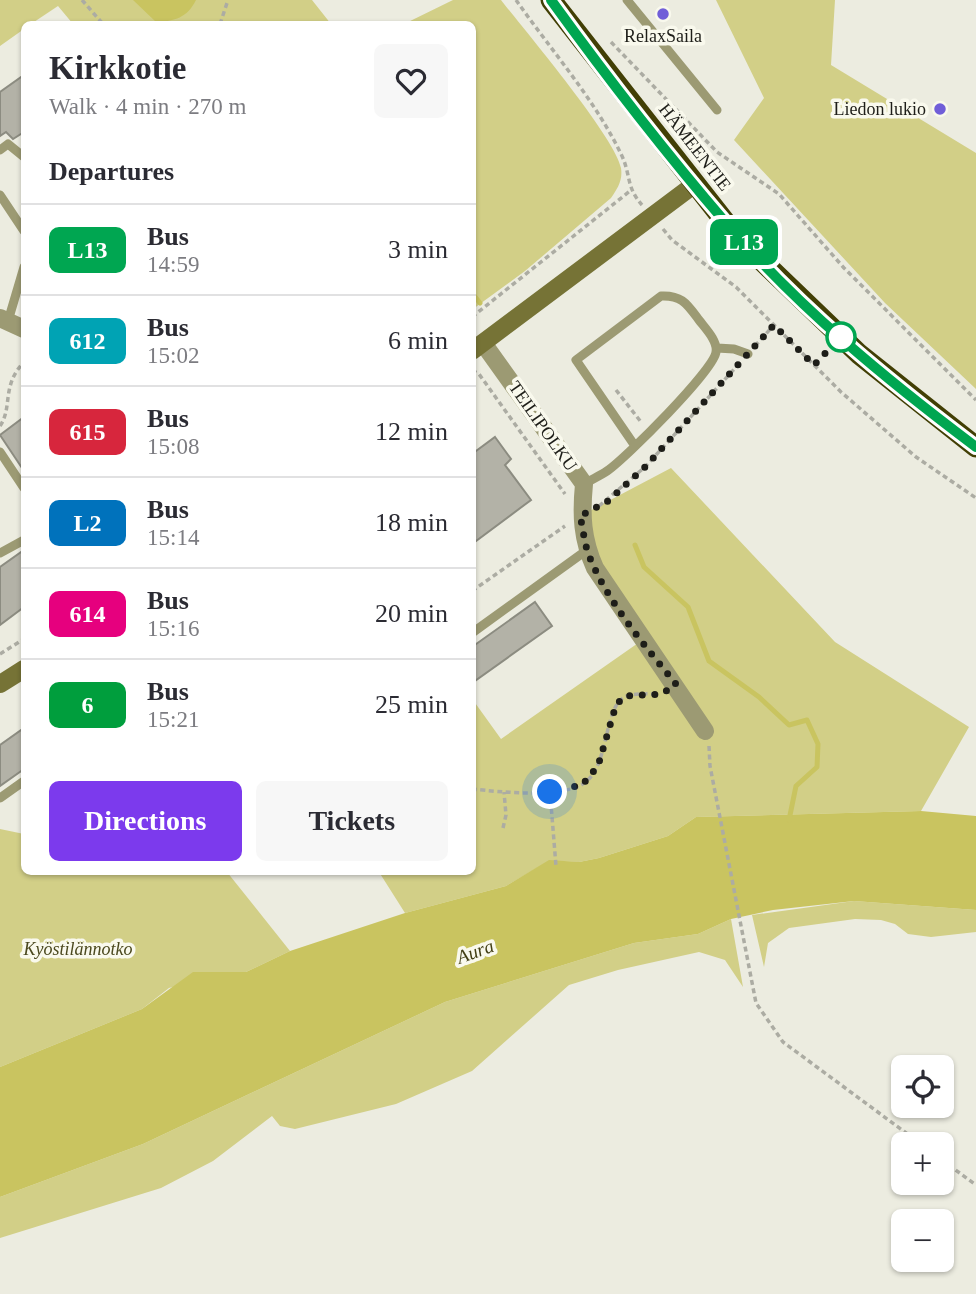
<!DOCTYPE html>
<meta charset="utf-8">
<style>
:root{--surface:#fff;--page:#f7f7f7;--text:#2b2b33;--muted:#7c7c81;--line:#e1e1e2;--accent:#7c3aed}
body{margin:0;font-family:Georgia,serif;background:var(--page);color:var(--text);height:100vh;display:flex;flex-direction:column;font-size:26px;white-space:nowrap}
*{box-sizing:border-box;margin:0}
p{font-size:23px;color:var(--muted)}
.icon{flex:none;width:38px;height:38px;fill:none;stroke:currentColor;stroke-width:2;stroke-linecap:round;stroke-linejoin:round}
.map{position:relative;flex:1;overflow:hidden}
.panel{position:absolute;left:21px;top:21px;width:455px;height:854px;display:flex;flex-direction:column;background:var(--surface);border-radius:10px;box-shadow:0 2px 5px #0004}
.panel>*{flex:none}
.badge{padding:0 14px;border-radius:10px;font-size:24px;line-height:46px}
.controls{position:absolute;left:891px;top:1055px;display:grid;gap:14px}
.controls a{display:grid;place-items:center;width:63px;height:63px;border-radius:10px;background:var(--surface);box-shadow:0 2px 5px #0004;font-size:35px}
.you{position:absolute;width:35px;height:35px;margin:-18px;border:5px solid #fff;border-radius:50%;background:#1a73e8;box-shadow:0 0 0 10px #1a73e833}
.map>.badge{position:absolute;translate:-50% -50%;box-shadow:0 0 0 4px #fff}
h2{padding:0 28px;font-size:26px;line-height:63px}
.round{display:grid;place-items:center;flex:none;width:74px;height:74px;border-radius:10px;background:var(--page)}
.headline{display:flex;align-items:center;justify-content:space-between;height:119px;padding:0 28px}
h1{font-size:33px;font-weight:600;line-height:52px}
.button{display:flex;gap:14px;margin-top:auto;padding:14px 28px}
.button a{flex:1;height:80px;border-radius:10px;background:var(--accent);color:#fff;font-size:28px;font-weight:600;line-height:80px;text-align:center}
.button a+a{background:var(--page);color:var(--text)}
ul{padding:0;list-style:none}
li{display:flex;align-items:center;gap:21px;height:91px;padding:0 28px;border-top:2px solid var(--line)}
li div{flex:1}
li b{display:block;font-size:26px}
li em{font-style:normal}
li .badge{min-width:77px;font-weight:700;text-align:center}
.map>svg:first-child{display:block}
</style>
<div class="map">
<svg width="976" height="1294" viewBox="0 0 976 1294">
<rect width="100%" height="100%" fill="#ecece0"/>
<path fill="#d2cf87" d="M0,0H312L331,24H73L58,6L31,24H24V29L0,46Z
M453,0H501C525,31 615,137 621,168C623,181 617,189 611,198L525,271L473,309L472,24H404Z
M716,0H835L831,65L976,153V389L885,303L734,140L764,98Z
M671,468L835,642L969,727L921,811L696,817L668,836L599,858L579,862L549,861L506,886L405,913L379,872H472L473,700L501,739L641,641L595,568L580,516Z
M0,829L24,834V872H227L290,951L246,972L221,974L169,988L142,1009L0,1067Z
M854,901L976,910V932L931,937L908,934L895,924L881,920L855,919L789,928L768,943L764,967L752,915Z
M731,919L743,987L725,960L699,952L618,970L569,985L472,1071L396,1104L295,1129L280,1126L272,1116L213,1161L161,1188L0,1238V1197L143,1144L445,1002L634,943L698,934Z"/>
<path fill="#c9c460" d="M133,0H196C187,18 175,21 156,22Z
M921,811L976,816V910L854,901L773,910L731,919L698,934L634,943L445,1002L143,1144L0,1197V1067L142,1009L193,972H246L290,951L405,913L506,886L549,860L579,862L599,858L668,836L696,817Z"/>
<g fill="none" stroke-linecap="round" stroke-linejoin="round">
<path stroke="#c9c460" stroke-width="5" d="M472,293L480,303
M635,545L644,567L688,607L709,661L759,697L789,725L807,720L818,744L817,767L796,786L789,820"/>
</g>
<path fill="#b3b2a7" stroke="#8c8c81" stroke-width="2" d="M24,75V132L13,139L6,132L0,136V92Z
M24,417V471L0,435Z
M495,437L511,459L505,465L531,500L472,544V454Z
M24,550V607L0,625V567Z
M535,602L552,626L472,683V647Z
M24,728V769L0,786V745Z"/>
<g fill="none" stroke-linecap="round" stroke-linejoin="round">
<path stroke="#acaca3" stroke-width="3.5" stroke-dasharray="5 3.5" stroke-linecap="butt" d="M82,0L103,24
M516,0C551,50 596,101 622,156C631,176 626,187 642,205
M220,24L228,0
M611,42L717,152L779,194L844,268L976,400
M663,229L672,240L736,287L841,392L916,457L976,498
M472,317L630,191
M755,346L773,326
M472,370L479,374L565,494
M616,390L641,422
M0,426C13,407 1,386 24,362
M599,506L645,467L738,365
M472,591L565,526
M0,654L24,639
M709,746L710,766L756,1003L783,1042L921,1144
M472,789C501,792 556,798 581,785C611,770 602,704 627,696C636,693 650,694 659,694
M550,792L556,866
M503,828L506,815L504,792
M942,1160L976,1185"/>
<path stroke="#9c9a73" stroke-width="9" d="M627,0L717,110
M0,150L8,144L24,157
M0,195L24,231
M8,321L24,267
M717,348L734,349L748,354
M0,452L24,488
M584,484C592,479 600,476 607,471C626,458 714,370 716,352C718,341 705,328 699,320C687,304 682,295 661,296L576,360L635,446
M0,553L24,540
M472,633L587,550
M0,798L24,781"/>
<path stroke="#9c9a73" stroke-width="18" d="M0,318L24,329
M483,343L584,484C581,515 582,539 595,568L705,731"/>
<path stroke="#767336" stroke-width="18" d="M472,351L695,184
M0,684L24,669"/>
<path stroke="#423f05" stroke-width="21" d="M551,0L726,223L760,259L859,354L976,447"/>
</g>
<g fill="none" stroke-linecap="round" stroke-linejoin="round">
<defs>
<path id="line" d="M551,0C606,76 665,152 726,223C799,308 887,380 976,447"/>
</defs>
<use href="#line" stroke="#fff" stroke-width="16"/>
<use href="#line" stroke="#00a651" stroke-width="10"/>
<path stroke="#1e1e19" stroke-width="7" stroke-dasharray="0 12.6" d="M550,792L582,785L598,766L616,705L625,696L662,694L676,684C644,645 606,600 588,553C584,541 583,528 580,516L608,501L645,467L774,325L814,365L841,337"/>
</g>
<g fill="#705ed8" stroke="#f9f9ed" stroke-width="2.5">
<circle cx="663" cy="14" r="7"/>
<circle cx="940" cy="109" r="7"/>
</g>
<circle fill="#fff" stroke="#00a651" stroke-width="3.5" cx="841" cy="337" r="14"/>
<g text-anchor="middle" stroke-width="7" stroke-linejoin="round" paint-order="stroke">
<g font-size="18" fill="#1e1e19" stroke="#f9f9ed">
<text x="663" y="42">RelaxSaila</text>
<text x="926" y="115" text-anchor="end">Liedon lukio</text>
</g>
<g font-size="18" fill="#1e1e19" stroke="#f9f9ed">
<text transform="translate(695 147) rotate(52)" y="6">HÄMEENTIE</text>
<text transform="translate(543 426) rotate(55)" y="6">TEILIPOLKU</text>
</g>
<g font-size="18" font-style="italic" fill="#4b491f" stroke="#f9f9ed">
<text x="78" y="955">Kyöstilännotko</text>
</g>
<g font-size="19" font-style="italic" fill="#423f15" stroke="#f9f9ed">
<text transform="translate(475 951) rotate(-20)" y="7">Aura</text>
</g>
</g>
</svg>
<div class="controls">
<a><svg class="icon" aria-label="locate" viewBox="0 0 24 24"><circle cx="12" cy="12" r="6"/><path d="M12 2v4M12 18v4M2 12h4M18 12h4"/></svg></a>
<a>+</a>
<a>−</a>
</div>
<div class="you" style="left:550px;top:792px"></div>
<b class="badge" style="left:744px;top:242px;background:#00a651;color:#fff">L13</b>
<section class="panel">
<div class="headline"><div><h1>Kirkkotie</h1><p>Walk · 4 min · 270 m</p></div><a class="round"><svg class="icon" aria-label="heart" viewBox="0 0 24 24"><path d="M12 20l-8-8c-3-5 5-10 8-4 3-6 11-1 8 4z"/></svg></a></div>
<h2>Departures</h2>
<ul>
<li><span class="badge" style="background:#00a651;color:#fff">L13</span><div><b>Bus</b><p>14:59</p></div><em>3 min</em></li>
<li><span class="badge" style="background:#00a3b4;color:#fff">612</span><div><b>Bus</b><p>15:02</p></div><em>6 min</em></li>
<li><span class="badge" style="background:#d7263d;color:#fff">615</span><div><b>Bus</b><p>15:08</p></div><em>12 min</em></li>
<li><span class="badge" style="background:#0072bc;color:#fff">L2</span><div><b>Bus</b><p>15:14</p></div><em>18 min</em></li>
<li><span class="badge" style="background:#e6007e;color:#fff">614</span><div><b>Bus</b><p>15:16</p></div><em>20 min</em></li>
<li><span class="badge" style="background:#009e3d;color:#fff">6</span><div><b>Bus</b><p>15:21</p></div><em>25 min</em></li>
</ul>
<div class="button"><a>Directions</a><a>Tickets</a></div>
</section>
</div>
